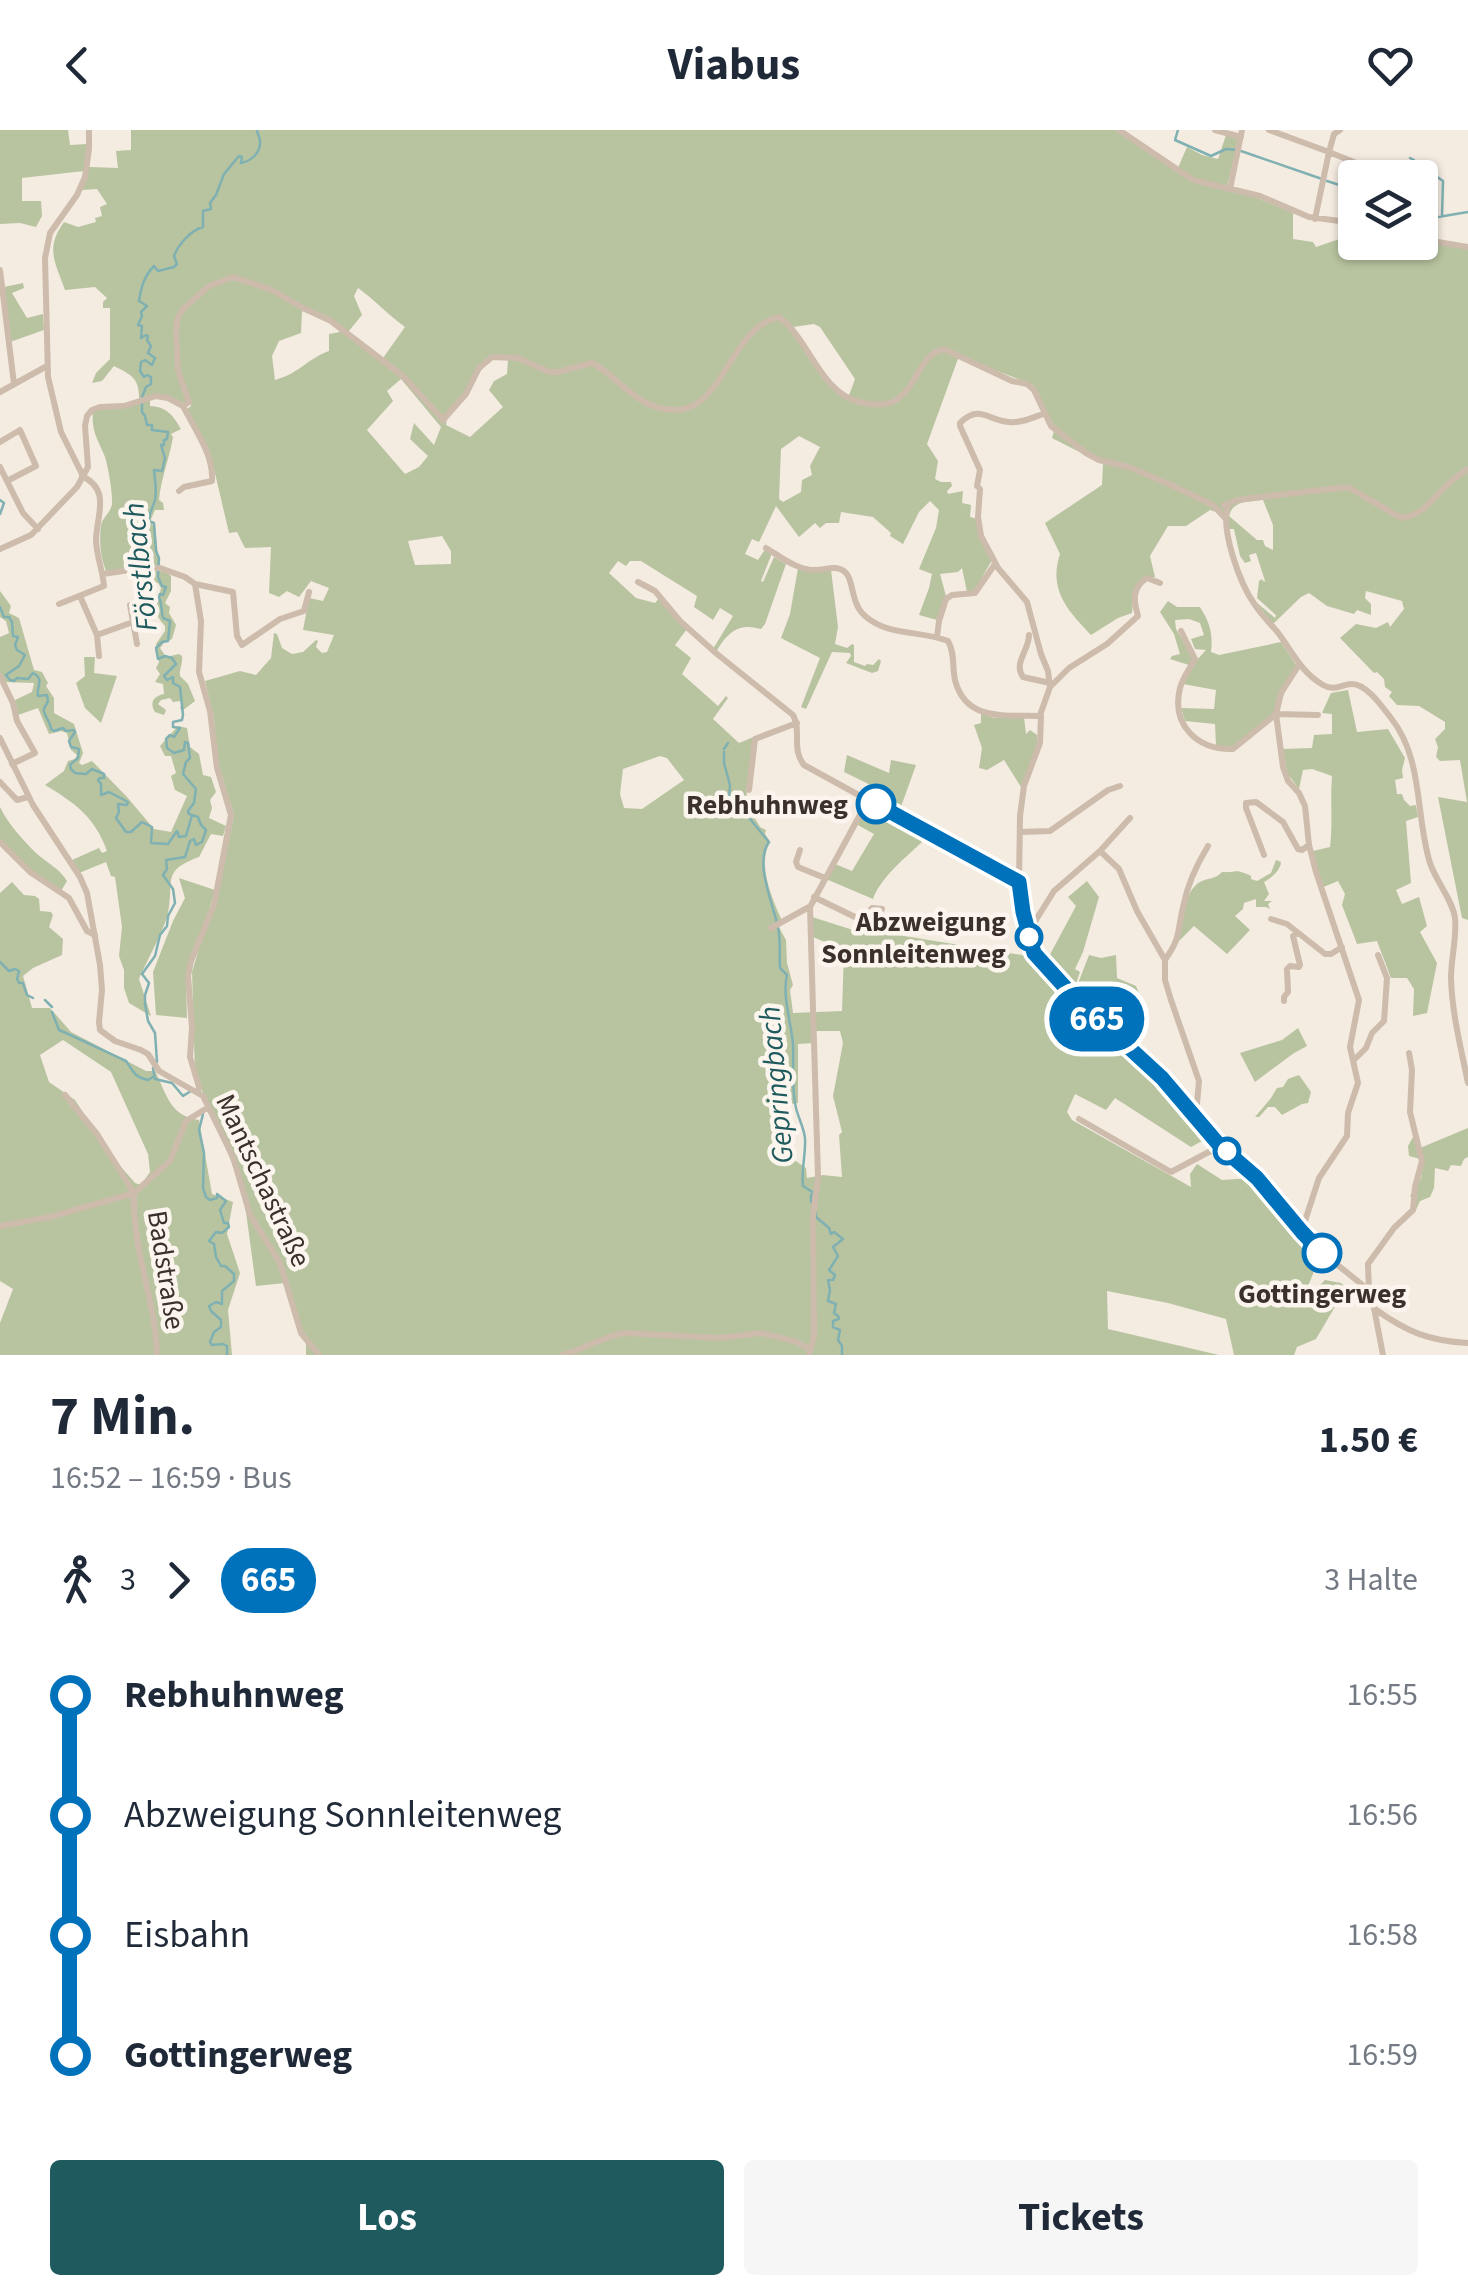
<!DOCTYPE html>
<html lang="de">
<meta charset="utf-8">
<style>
:root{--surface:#fff;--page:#f6f6f7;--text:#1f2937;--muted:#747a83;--accent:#1f5a5e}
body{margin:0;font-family:"Source Sans 3",sans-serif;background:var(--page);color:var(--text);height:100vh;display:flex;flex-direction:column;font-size:38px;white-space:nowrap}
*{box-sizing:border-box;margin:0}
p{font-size:32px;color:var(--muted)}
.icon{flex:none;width:55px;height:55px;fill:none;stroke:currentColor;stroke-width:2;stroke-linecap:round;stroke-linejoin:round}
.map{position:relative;height:1225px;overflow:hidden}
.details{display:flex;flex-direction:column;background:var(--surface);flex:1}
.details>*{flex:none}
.badge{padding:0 20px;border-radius:32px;font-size:35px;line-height:65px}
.fabs{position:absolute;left:1338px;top:30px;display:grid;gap:20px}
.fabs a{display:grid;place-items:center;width:100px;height:100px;border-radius:10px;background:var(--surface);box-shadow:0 2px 8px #0004;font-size:50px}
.map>.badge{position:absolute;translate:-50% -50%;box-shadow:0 0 0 5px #fff}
.legs{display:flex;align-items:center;gap:15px;height:110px;padding:0 50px;font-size:32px}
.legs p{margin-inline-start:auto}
.headline{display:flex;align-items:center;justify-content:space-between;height:170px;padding:0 50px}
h1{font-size:55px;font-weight:700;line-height:75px}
.button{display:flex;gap:20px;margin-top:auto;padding:20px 50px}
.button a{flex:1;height:115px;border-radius:10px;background:var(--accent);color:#fff;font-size:40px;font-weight:700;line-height:115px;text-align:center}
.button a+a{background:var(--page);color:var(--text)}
ul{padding:0 50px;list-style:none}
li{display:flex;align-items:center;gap:35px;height:120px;font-size:38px}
li i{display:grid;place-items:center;width:15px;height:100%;margin:0 12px;background:currentColor}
li i::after{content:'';width:25px;height:25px;margin:-12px;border:8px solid;border-radius:50%;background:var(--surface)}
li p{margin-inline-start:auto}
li:first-child i{background:linear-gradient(#0000 50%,currentColor 0)}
li:last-child i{background:linear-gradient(currentColor 50%,#0000 0)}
header{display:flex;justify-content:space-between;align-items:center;height:130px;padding:0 50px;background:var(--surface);font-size:45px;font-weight:700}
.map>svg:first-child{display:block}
</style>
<header><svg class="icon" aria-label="back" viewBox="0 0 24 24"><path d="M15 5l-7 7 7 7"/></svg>Viabus<svg class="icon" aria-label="heart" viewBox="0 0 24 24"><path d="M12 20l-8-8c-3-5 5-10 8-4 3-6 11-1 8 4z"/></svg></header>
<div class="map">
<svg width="1468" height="1225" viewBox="0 0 1468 1225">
<rect width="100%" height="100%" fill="#f4ebe1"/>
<path fill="#b8c4a0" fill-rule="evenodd" d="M0,0H68L70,15L87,14L84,41L22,48V71H41L42,86L36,97L20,93L0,94Z
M131,0H1117L1192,52L1250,65L1293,83V109L1313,112L1316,117L1354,104V95L1355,112H1420V111L1468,118V790L1462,788L1438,667L1467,672L1460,630L1440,631L1436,627L1438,617L1435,609L1445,599V592L1419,576L1397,575L1389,566L1392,562L1385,557L1384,549L1377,542L1374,543L1340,508L1356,494L1376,498L1388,492L1390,497L1404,479L1402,471L1366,461L1365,468L1371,474V485L1357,480L1354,484L1327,476L1309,463L1301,467L1273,494L1256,472L1275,488L1276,485L1257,468L1259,451L1262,449L1264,452L1265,451L1256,423L1249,425L1251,431L1245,433L1240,426L1234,399H1229V386L1210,380L1186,396H1168L1150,426L1155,447H1144L1134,458L1132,483L1118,488L1091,505C1068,481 1048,460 1060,424L1045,393L1102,355L1103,334L1052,308L1055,298L1033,255L959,226L927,314L938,331L935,349L941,352H951L952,356L947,361L948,364L963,361L962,373L971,375L970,387L978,389L992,430L975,460L967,462L962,438L958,442L940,444L946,466L937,490L919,485L929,458L932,444L919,439L936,398L939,380L930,371L919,382L903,414L890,406L891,403L873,387L841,382L839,393H826L820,398L815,393L799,407L776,376L759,412L752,409L745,424L758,430L766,418L772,423L761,451L763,452L774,427L786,434L765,494L761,499C738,492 727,503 716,522L713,519L733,486L720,478L713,490L694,477L697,466L641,431H630L626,436L618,431L609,443L636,468L655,473L660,467L687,499L675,515L691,528L682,544L718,576L726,566L728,568L713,589L739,613L756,606L752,613L745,680L760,674L761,677L752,683L760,697L766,700L765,704L770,712C757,735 772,768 782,791L777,794L786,810L787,833L793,855L790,860L793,883L842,881L844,820L813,807L812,787L853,800H867L1034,827L1071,869L1148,939L1197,991L1193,997L1204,1010L1191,1017L1115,968L1106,980L1075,964L1067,982L1072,990L1191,1057L1190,1044L1197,1034L1222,1050L1253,1048L1321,1124L1304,1166L1310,1165L1325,1150L1341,1153L1346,1158L1316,1209L1297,1217L1294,1225H1234L1226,1189L1168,1173L1107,1161L1108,1199L1219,1225H306V1214L285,1153L256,1156L243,1060L195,944L192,842L205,798C184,825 186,855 187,888L156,885L153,842L173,791L185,768L179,748L215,760L206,790L223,739L234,685L217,629L214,588L205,551L240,541L256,545L271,528L274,503L277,504L282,518L292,524L303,522L316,510L318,511L316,517L322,523L327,522L334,505L303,500L309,468L323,471L329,458L311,451L299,467L287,461L279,467L269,463L271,417L245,418L237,402L229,403L210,322L187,279L191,276L184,256L187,271L184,275C165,265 160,261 139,269C140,248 130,244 114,236L102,251L92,253L96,243L110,229V178H103V172L107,168L95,157L65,160C55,132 45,118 64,92L78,97L96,92L95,88L102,86L100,77L107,74L97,59L82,60L89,37L118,38L116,21L131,20ZM358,158C375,170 388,185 405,197L383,228L348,202L362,185L354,166ZM302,181L333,193L340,202L329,204V221C307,229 300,243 275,250L272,226L279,211L301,203ZM814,194L820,197L855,249L848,268L817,238L787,195L793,197ZM508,229L507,244L494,251L489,260L503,277L470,307L446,295L447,288L484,236L491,230ZM401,249L441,297L434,315L414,293L410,309L428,326L419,337L405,344L367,300L393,271L387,261ZM799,306L820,317L810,336L812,345L802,350L801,362L783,372L779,369L781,319ZM1263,370L1273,395V420L1265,416L1263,410H1257L1229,386C1233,370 1249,372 1263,370ZM442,406L451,421V434L415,435L408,411ZM660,626L667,628L684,650L642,679L624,678L620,664L623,639ZM812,901H840L843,913L833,966L842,1002L839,1005L842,1047L823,1045L807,1048L806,1038L787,1025L790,1007L783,985L787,975L798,973V914L813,913Z
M1226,5L1237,8L1238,11L1227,57L1198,50L1177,40L1187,17L1202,25L1218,29Z
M23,153L24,158L12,163L27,188L43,184L44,200L10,212L4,157Z
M150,268V276C167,277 173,285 181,299L171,304L173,307C169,330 161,348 159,370L163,373L164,380H155L151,389L156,406L159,435L106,441C100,426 99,411 101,395C103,387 111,382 112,374C113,364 108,336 105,327C98,309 91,302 93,281Z
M798,438L831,440L838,497L835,514L847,518L852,514L854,515V532L865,536L867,534L873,535L879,529L881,531L878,541L872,543L846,533L851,526L850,523L832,522L806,579L801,577L820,528L781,508L790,484Z
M155,441L166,442L171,446V461L165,473L170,477L169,483L176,495L172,509L164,513L160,518L166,527L179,524L182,526C183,534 179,539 180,546L188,554L195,571L182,581L180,578L183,573L181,571L173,572L170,568L161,570L158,574L166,580L164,585L155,582C149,572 154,566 164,564L163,554L155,552L160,544L156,538L159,532L156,514L165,501V496C151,481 157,477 161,458L158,453L151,451L152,442Z
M0,461L11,476L9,483L19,488L34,540L42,542L48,553L46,556L54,568V583L74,594L83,623L79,633L82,635L92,631L127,667L154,699L171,702L187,666L175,660L171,646L176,643L171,626H165L160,616L178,596L187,598L190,617L199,624L203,645L211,647L216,662L210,670L212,678L209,688L226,696L223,706L211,704L199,727C160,741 175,752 168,783C164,801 147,830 139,849L151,886L129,873L124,858V840L119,826L122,797L115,747L111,746L106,732L79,743L72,730L99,718L102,723L107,721C95,687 75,673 45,655L64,641L68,631L75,629L77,625L71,620L67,603L61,601L49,604L38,578L18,585L15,570L32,562L34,553L5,552L0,543V507L9,503L6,491L0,487Z
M1168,471L1177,477H1200C1210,493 1213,503 1211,522L1219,525L1281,512L1297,536L1275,583L1235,616H1216L1215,594L1185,591L1181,578L1214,579L1216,560L1183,554L1196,531L1206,520L1195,519L1191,509L1204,505L1200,493L1189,489L1175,490L1176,499L1193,528L1192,536L1170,529L1172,526L1180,524L1174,504L1160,482Z
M84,527H95L94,543L117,546L101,593L85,578L76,553L85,546Z
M1348,560L1357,602L1388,599L1405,628L1402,640L1403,648L1395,650L1397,664H1402L1404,670L1410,676L1416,675L1418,687L1406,691L1411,753L1396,760L1402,774L1419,767L1427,796L1420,802L1437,833L1427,883L1413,886L1414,859L1407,848H1391L1377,811L1357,814L1342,775L1345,764L1338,751L1321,758L1313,721L1330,717C1333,693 1330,670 1332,646L1312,639L1303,640L1299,659L1287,643L1283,619L1312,618L1314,605L1332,604V584L1322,583L1331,563Z
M981,584L995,588L1024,587L1026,604L1030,600L1037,605V615L1021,657L1004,630L987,640L979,638L982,618L974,595L981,593Z
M847,625L889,643L891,630L916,635L898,685L882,676L885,662L844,642Z
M869,674L929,705C911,724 882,744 873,769L826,749L835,734L852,741L874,704L856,694Z
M0,677C8,694 23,710 36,723C47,733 59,738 67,751L61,761L31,741L0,710Z
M1276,730L1281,732C1281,740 1270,749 1264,752L1269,764L1264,771H1272L1268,774L1270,779L1266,777H1256V769L1244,773L1243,779L1235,786L1250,800L1227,824L1194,796L1178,812C1182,793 1183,762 1200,752C1209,747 1215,750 1222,742C1240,743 1233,738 1251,746V749L1257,751L1271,743Z
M1087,751L1099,767L1083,822L1075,839L1080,842L1073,862L1046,832L1076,776L1068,767Z
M12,752L24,765L35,766L39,769L40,781L51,782L53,785L49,797L63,809L62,825L33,838L23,846L32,878H50L71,902L146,941H155C167,965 170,986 199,990L212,1064L233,1072L227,1104L240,1143L228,1180L232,1225H0V1193L13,1159L0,1151V763ZM63,910L111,942L148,1024L150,1042L141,1055L135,1053L110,1024L75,970L49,952L40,925Z
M1089,825L1101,828L1116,825L1117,848L1136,856L1140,866L1118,879L1107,863L1093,880L1074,864Z
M1298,898L1307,916L1294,923L1255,952L1240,923L1282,910Z
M1299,945L1311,962L1308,973L1302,974L1282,985L1275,977H1268L1259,987H1255L1271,968L1277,958L1283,957L1288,949Z
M1468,998V1027L1464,1029L1461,1036L1451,1035L1448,1041L1435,1038L1434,1058L1430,1067L1420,1071L1415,1082V1070L1410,1066L1421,1048L1424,1030L1409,1026L1408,1016L1413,1007L1420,1018Z"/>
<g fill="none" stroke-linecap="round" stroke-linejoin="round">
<path stroke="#7fb0b2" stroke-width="2.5" d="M1178,0L1175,10L1211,26L1226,19L1236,20
M1241,21L1322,49
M1410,28L1414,30
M1420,35L1443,51L1442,86
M1327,51L1355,60
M1420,82L1438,87L1468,82
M0,370L4,373L0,384
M0,477L4,487H9L12,492L13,506L18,507L15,515L17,520L25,525L19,536L6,545L10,550L14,551L17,548L28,549L33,543C45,549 36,557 38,566L47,565L48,571C47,574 45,576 44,579C42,583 51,592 51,599L54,601L63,598L66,601L74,600L75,602L69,611L71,617L79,619L78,628L70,635L71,639L75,643L86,644L92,639L104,644V648H100L98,650L101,654V665L109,662L128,672L127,675L118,674L119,682L116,688L126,702H131L142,692L152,697L151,713L168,714L177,701L179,707L186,706L192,685L198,687L201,695L206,700L202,712L196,715L194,709L190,711L185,727L166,730L167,739L163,745L173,759L175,773L168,786L167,796L160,805L155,826L142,844L149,853L145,865V874L148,891L155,903L157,932
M724,619L728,613
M724,622V633L730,655L728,679L746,684L769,712C754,732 773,774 778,797C781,810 779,825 780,838L787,845C782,867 791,891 793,914C794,935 791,958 796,978C798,987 804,998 805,1008C806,1024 801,1040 803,1056L814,1063L811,1065V1072
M192,685L189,684L188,681L194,673L196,659L183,644L186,632L190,628L188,613L185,612L184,620L174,623L167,618L166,609L170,605L174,607L180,598L173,597V592L182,590L183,585L180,557L173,553V547L167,550L164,546L176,534L172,528L165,526L158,529L156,518L162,512L168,511L170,491L163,488C161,480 162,473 159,467L160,464L163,465L166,457L162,456L158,447L159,428L156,421L154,393L149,391C149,382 153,378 155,370C157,360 155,350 154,340L162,341L165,328L161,315H164V310L167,309L168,302L152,300V295H147L145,286L142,282V267L146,257L151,254V247L147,245L144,247L140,241L141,232L145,230L152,235L155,228L148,223L151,216L147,210L148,206L146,205L141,208L142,196L138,195L142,186L141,182L147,176L139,171C141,158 144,146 154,136L158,141L174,137L177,134L174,126C178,115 191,100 203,97V81L211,79L210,73L216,65L224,44L239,26L242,27L241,33C251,31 261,23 260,11C260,7 257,4 257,0
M0,832L9,841L15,839L19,841L17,849L19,853H23L27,865L33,868
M45,870L52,877
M52,882L59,900C82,910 102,920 126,931C134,942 134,947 148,950L153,947
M153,938L155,949L172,953L183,966L191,961
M203,984L199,1000L204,1023L203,1058L206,1067L210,1070L217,1068V1064L226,1071L220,1080L224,1093H228L229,1097L222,1103L216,1102L209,1111L214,1114L216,1127L221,1136H225L234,1144V1151L222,1161V1174L216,1172L209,1176L211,1181L221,1190V1197L214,1202L210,1212L212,1215L223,1214L227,1216V1225
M816,1083V1087L829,1098L831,1104L834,1102L843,1109L833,1117L838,1126L829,1140L835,1145L833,1150H828L830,1160L828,1171L836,1174L834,1183L838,1186L839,1189L833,1191V1197L840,1200L838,1210L842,1216V1225"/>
<path stroke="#cdbbac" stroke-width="6" d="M1119,0L1193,50L1260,66L1309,87L1355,93
M1215,0L1241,7
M1269,0L1329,22L1315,89
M1340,0L1334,4L1329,22L1381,43
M1230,59L1242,0
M1420,63L1421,64
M1420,109L1468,117
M0,140L14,254
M0,262L47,236
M183,276L189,272L178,241L176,199L178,187L183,179L209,156L233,147L270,159L303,178L331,191L404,247L443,290L466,264L479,238L492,227L518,228L549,242H558L592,233C615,245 631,269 656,277C724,299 724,199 779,187C810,210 819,261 859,272C920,288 909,226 944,219L1012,251L1027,254L1034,260L1051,296L1086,323L1099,330L1129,337L1171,355L1213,375L1225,388
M1043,284C1032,288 1021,293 1009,292C987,290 980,274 960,293V296L980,340L977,356L980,359L978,387L981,406L998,438L1027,472L1041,524L1048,541L1050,557
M0,312L20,300L36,336L7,351
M0,337L23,383L38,399
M82,344L61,302L48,247L45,128L50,103L77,65L85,47L89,19V0
M179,361L184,357L212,351C214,325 195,300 183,276
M1224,375L1238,370L1260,367L1348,357L1401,388C1421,385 1429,374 1442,360C1449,352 1459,345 1468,339
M1228,375C1220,400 1240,454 1255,475C1262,486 1271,494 1279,504C1293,523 1302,543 1323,555C1335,562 1341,554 1352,554C1367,554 1383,578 1391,588C1424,630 1415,685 1430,733C1436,751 1453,771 1455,788C1457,808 1451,828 1451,848C1452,884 1461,918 1468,953
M766,418C781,427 798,441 817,440C825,440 832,436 840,439C856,444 848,471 865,486C889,507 921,500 948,511C955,523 952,536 955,550C966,594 1010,584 1041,586L1040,613L1024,656L1020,686L1019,753L1023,783L1034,823L1073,866L1174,961L1220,1016L1250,1041L1276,1068L1314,1116L1365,1157L1374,1178L1383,1225
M0,419L31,405L77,357L88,337L85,296L87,286L92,280L100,277L124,276L156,266L168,268L183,276
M103,444L143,438H160L185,447L195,454L233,462L237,506L242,515L280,489L304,481L309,462
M638,452L655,461L680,491L717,524L793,585C802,601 791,619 804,635L1019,753
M195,454L201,491L199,542L210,581L217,638L231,685L214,775L191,831L188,846L192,898L190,927L199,957L198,962
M80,466L97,505
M59,474L104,456C103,441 96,425 96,409C97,384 111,360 82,346
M130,475L137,514
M1181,501L1195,529C1190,538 1183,547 1180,558C1171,595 1197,620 1233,619L1275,585
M1029,505C1029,521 1013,533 1023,547L1050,553
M937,507L939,491L946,469L952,465L975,463L995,434
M99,526L97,505L133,492
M1299,535L1281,563L1276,584L1283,637L1288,651L1299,663L1305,676L1309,715L1316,742L1359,870L1350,917L1358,953L1348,983L1347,1006L1319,1048L1302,1100
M0,546L13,573L17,591L35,623L12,634
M1276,584L1318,585
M1040,585L1050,557L1069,538L1107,514L1138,486C1134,472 1131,458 1147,448L1160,453
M0,608L33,675L80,747L87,763L100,835L102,860L99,892L100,900L115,911L141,920L148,924L159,941L203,966L233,1027L250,1085L280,1133L301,1203L319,1225
M0,652L17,670L28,667
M749,660L755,609L797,593
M1020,702L1050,701L1108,660L1120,656
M0,712L30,742L69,768L87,801L95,805
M800,720L796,732L798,737L825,748
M1100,721L1119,739L1137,781L1165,830V850L1171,870L1199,951L1196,985
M1264,725L1246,678V673L1256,672L1283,692L1298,719L1302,720L1309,715
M814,767L859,789H864L872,778L882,779
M1271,789L1287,794L1325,824H1331L1342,817
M771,798L809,777
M1029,801L1054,761L1100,721L1130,688
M1165,830C1181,807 1177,803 1183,777C1187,756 1197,734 1208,716
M1284,871V867L1288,862L1287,839L1290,836L1299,837L1300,835L1293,806L1298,803
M1354,930L1366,918L1372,903L1384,891L1387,848L1378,825
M65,965L97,1004L134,1063
M1079,989L1171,1042L1220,1016
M134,1064C132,1122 156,1170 157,1225
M0,1096L50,1087L134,1063L170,1031L186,991L207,978
M1369,1161L1368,1134L1394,1098L1413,1080L1415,1057L1422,1031L1410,982L1412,940L1409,923
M1375,1179C1407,1202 1429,1211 1468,1213
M562,1225C583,1220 602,1207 624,1203L720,1208L761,1203L794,1211L810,1219
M809,1225L814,1206L813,1086L818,1047L810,777L868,670"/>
</g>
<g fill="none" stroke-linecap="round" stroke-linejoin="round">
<defs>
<path id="line-1" d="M876,674L1019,752L1023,782L1034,823L1073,866L1162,948L1220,1016L1257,1048L1302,1102L1322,1123"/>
</defs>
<use href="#line-1" stroke="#fff" stroke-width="22"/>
<use href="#line-1" stroke="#0072bc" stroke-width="15"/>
</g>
<g fill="#fff" stroke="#0072bc" stroke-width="5">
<circle cx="876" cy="674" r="18"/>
<circle cx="1029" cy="807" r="12"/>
<circle cx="1227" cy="1021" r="12"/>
<circle cx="1322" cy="1123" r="18"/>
</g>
<g text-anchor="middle" stroke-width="9" stroke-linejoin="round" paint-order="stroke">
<g font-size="28" font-weight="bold" fill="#3b302b" stroke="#fbf5ee" text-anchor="end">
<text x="848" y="684">Rebhuhnweg</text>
<text x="1006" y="801">Abzweigung<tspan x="1006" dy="32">Sonnleitenweg</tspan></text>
<text x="1322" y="1173" text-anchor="middle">Gottingerweg</text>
</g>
<g font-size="28" fill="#3b302b" stroke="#fbf5ee">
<text transform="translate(264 1050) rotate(65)" y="10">Mantschastraße</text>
<text transform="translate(167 1140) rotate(81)" y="10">Badstraße</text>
</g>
<g font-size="30" font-style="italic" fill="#1f5a5e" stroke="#fbf5ee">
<text transform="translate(140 437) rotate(-96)" y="10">Förstlbach</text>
<text transform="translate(776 955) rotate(-95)" y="10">Gepringbach</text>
</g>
</g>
</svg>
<div class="fabs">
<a><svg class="icon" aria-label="layers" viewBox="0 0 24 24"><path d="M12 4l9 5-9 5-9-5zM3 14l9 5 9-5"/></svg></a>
</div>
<b class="badge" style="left:1097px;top:889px;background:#0072bc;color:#fff">665</b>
</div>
<section class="details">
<div class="headline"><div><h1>7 Min.</h1><p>16:52 – 16:59 · Bus</p></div><b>1.50 €</b></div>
<div class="legs"><svg class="icon" aria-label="walk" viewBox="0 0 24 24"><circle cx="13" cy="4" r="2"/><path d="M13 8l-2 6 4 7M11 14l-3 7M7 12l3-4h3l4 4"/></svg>3<svg class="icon" aria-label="forward" viewBox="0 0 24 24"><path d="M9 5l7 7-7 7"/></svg><b class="badge" style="background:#0072bc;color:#fff">665</b><p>3 Halte</p></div>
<ul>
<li><i style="color:#0072bc"></i><b>Rebhuhnweg</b><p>16:55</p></li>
<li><i style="color:#0072bc"></i><span>Abzweigung Sonnleitenweg</span><p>16:56</p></li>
<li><i style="color:#0072bc"></i><span>Eisbahn</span><p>16:58</p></li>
<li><i style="color:#0072bc"></i><b>Gottingerweg</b><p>16:59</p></li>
</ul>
<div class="button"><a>Los</a><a>Tickets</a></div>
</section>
